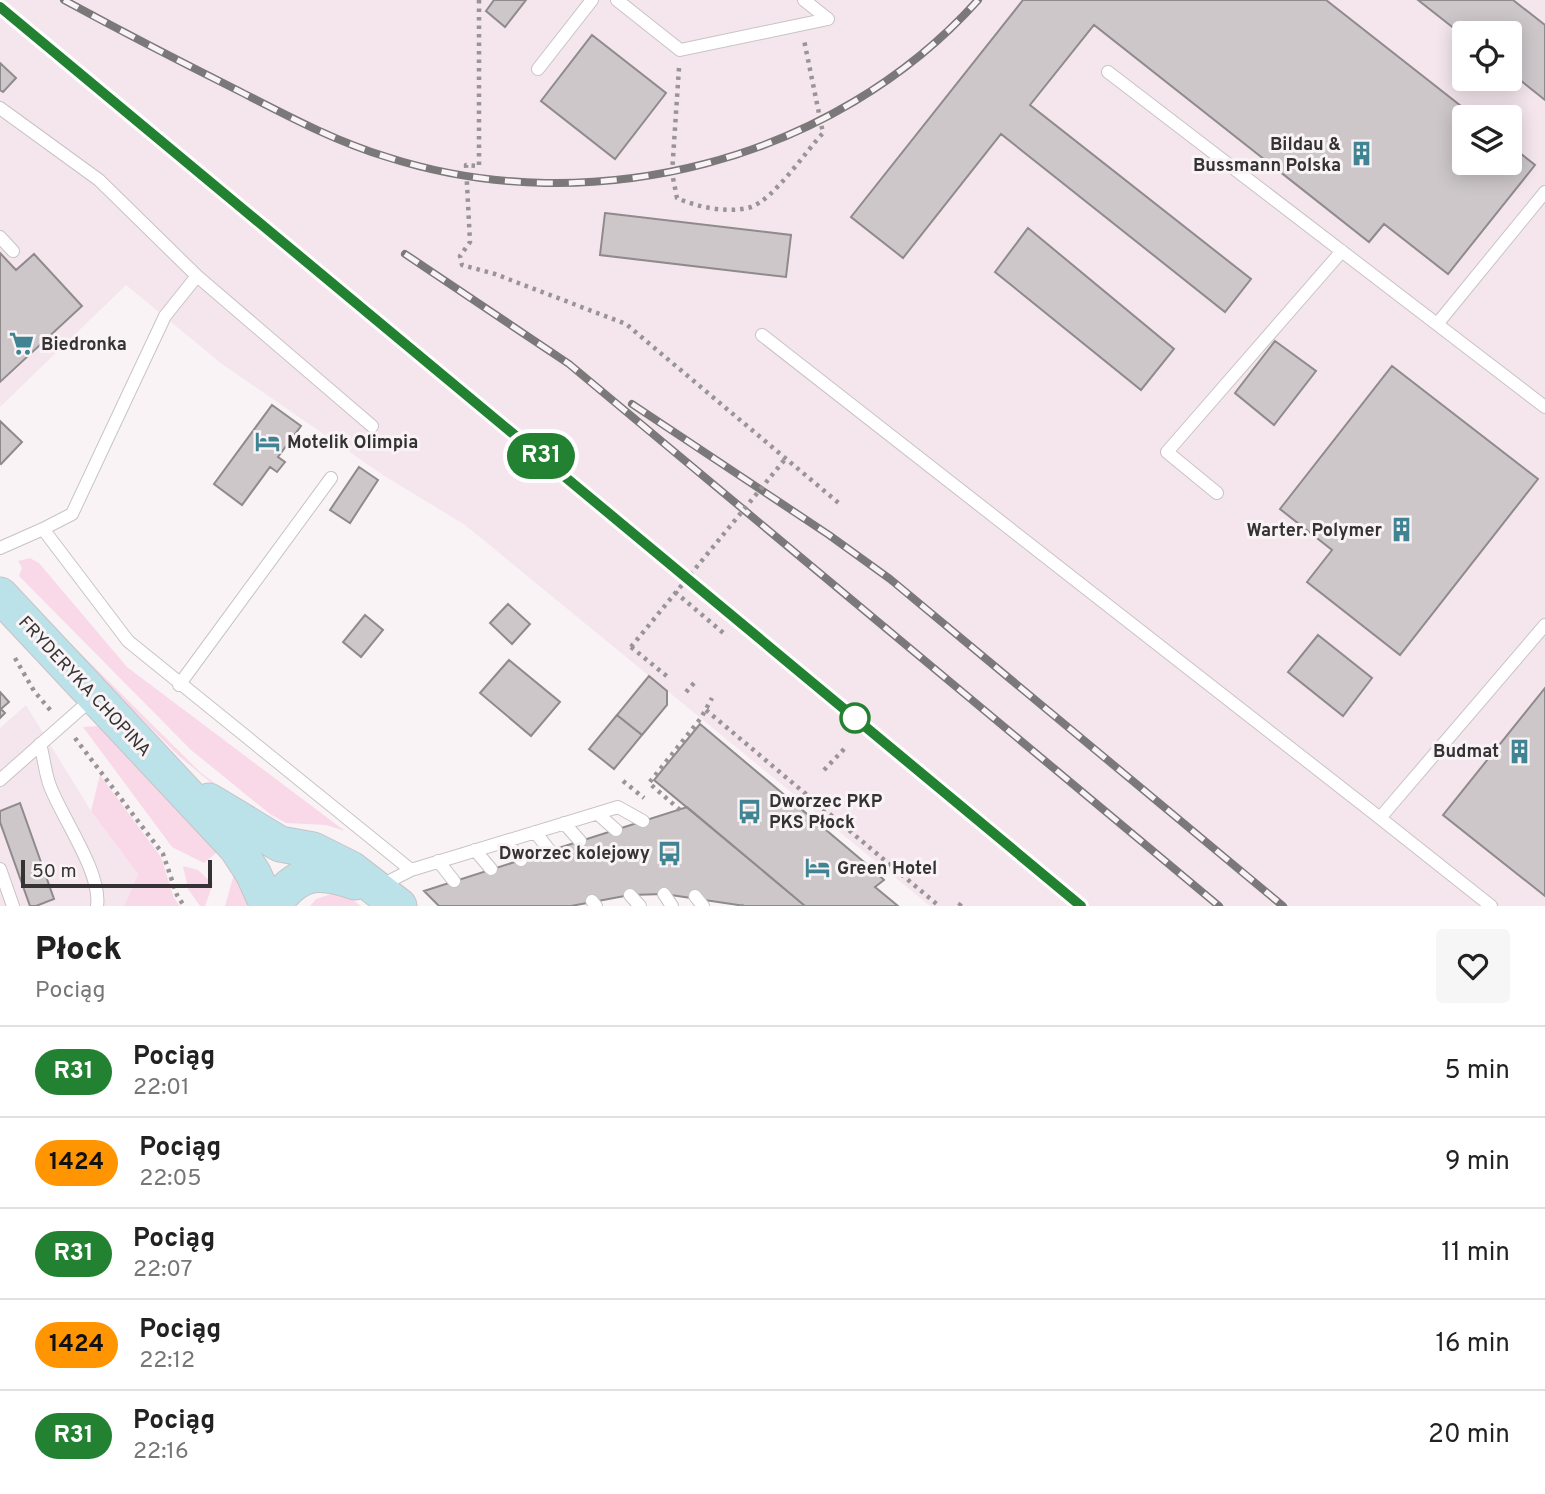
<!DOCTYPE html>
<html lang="pl">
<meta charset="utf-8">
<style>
:root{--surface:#fff;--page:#f6f6f6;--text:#222;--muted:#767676;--line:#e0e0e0}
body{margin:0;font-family:Overpass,sans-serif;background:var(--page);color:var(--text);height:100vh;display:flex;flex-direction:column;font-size:26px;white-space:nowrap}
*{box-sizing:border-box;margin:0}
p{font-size:23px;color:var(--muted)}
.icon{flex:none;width:38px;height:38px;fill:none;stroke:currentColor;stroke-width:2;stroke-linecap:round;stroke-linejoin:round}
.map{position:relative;height:906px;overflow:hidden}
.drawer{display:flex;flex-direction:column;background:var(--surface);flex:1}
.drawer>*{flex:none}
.badge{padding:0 14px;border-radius:23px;font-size:24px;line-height:46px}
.buttons{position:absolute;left:1452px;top:21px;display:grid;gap:14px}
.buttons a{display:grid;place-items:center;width:70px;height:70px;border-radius:7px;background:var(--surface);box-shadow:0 4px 18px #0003;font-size:35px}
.scale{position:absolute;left:21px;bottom:18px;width:191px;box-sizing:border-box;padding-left:7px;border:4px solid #343233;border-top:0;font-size:19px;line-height:24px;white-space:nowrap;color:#343233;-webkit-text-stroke:5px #f9f3f6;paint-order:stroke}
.map>.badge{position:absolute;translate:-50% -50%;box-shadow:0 0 0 4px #fff}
.round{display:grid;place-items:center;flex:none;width:74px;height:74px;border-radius:7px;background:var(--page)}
.head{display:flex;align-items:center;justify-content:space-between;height:119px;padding:0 35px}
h1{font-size:33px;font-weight:800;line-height:52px}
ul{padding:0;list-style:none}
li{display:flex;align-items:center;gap:21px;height:91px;padding:0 35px;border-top:2px solid var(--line)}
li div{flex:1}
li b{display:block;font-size:26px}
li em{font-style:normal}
li .badge{min-width:77px;font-weight:700;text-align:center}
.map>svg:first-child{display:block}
</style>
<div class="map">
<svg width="1545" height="906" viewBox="0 0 1545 906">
<rect width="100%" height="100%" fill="#f9f3f6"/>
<path fill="#f4e6ec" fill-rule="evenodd" d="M0,0H1545V906H930L465,525L383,475L222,364L126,285L0,407ZM1465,33H1510V79H1465ZM1465,117H1510V163H1465Z
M26,705L91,811L138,874L124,906H0V728Z"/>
<path fill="#f9d9e8" d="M30,558L39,563L127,667L345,831L326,825L286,823L270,814L191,750L19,576L22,568L18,561Z
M28,601L200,772L255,814L253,817L180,757L50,628Z
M101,726L220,850L204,863L172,847L83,727Z
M100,775L161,857L174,898L180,906H124L138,874L91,811Z
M183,866L198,870L213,884L205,906H200L188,889Z
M236,867L248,897L247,906H225Z
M334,893L345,894L361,906H310L316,899Z"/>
<path fill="#cdc7ca" stroke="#8f8a8c" stroke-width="2" d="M494,0H526L505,27L486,11Z
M1023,0H1326L1475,117H1465V163H1510V145L1535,165L1448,274L1384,224L1369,242L1094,25L1030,105L1251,279L1225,312L1001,134L903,258L851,217Z
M1418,0H1513L1545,25V100L1510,72V33H1465V37Z
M592,35L666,93L615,159L541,101Z
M0,63L16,78L3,92L0,90Z
M605,213L791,235L786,277L600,255Z
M1028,228L1174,349L1141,390L995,272Z
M0,253L16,270L34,254L82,306L0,382Z
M1275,341L1316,371L1274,425L1235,393Z
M1392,366L1538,479L1400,655L1307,582L1332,550L1280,509Z
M272,405L301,426L278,457L285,462L277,472L270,467L242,505L214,484Z
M0,421L22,442L1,464L0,463Z
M359,467L378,480L350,523L330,510Z
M508,604L530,624L512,644L490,623Z
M365,615L383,630L361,657L343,642Z
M1318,635L1372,678L1343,716L1288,672Z
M509,660L560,702L531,736L480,693Z
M649,676L667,691V705L642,735L617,715Z
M1545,688V896L1443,815Z
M0,692L9,702L1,709L5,713L0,718Z
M617,715L642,735L614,769L589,749Z
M700,724L870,867L884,880L875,887L898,906H805L654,780Z
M20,803L54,899L36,906H30L0,822V811Z
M687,807L805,906H745L664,894L630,895L571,906H439L424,891Z"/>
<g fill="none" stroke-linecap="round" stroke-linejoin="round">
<defs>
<path id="lane" d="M617,0L680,50L828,19
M804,0L828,19
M538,69L592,0
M1108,72L1545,407
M0,108L99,180L197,276L372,426
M0,237L13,251
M1438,323L1545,192
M762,335L1380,818
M1217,493L1167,452L1342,251
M43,529L72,514L165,316L197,276
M0,548L43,529L128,641L411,870
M179,685L331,478
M40,744C44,758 45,773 50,786C62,818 102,873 97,906
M0,780L94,697
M598,814L616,830
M564,823L580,841
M535,832L550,851
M506,841L521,860
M475,850L491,869
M438,861L454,881
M0,869L13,906
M380,886L411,870L618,807L643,821
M664,894L672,906
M630,895L640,906
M695,896L703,906
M592,901L596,906
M1491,906L1380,818L1545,625"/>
<path id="secondary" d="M0,595L236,847L253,873L268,906
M209,801L280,844L313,850L351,869L399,906
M272,906C298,872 315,868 355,882"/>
</defs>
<use href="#lane" stroke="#c8c3c5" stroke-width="14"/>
<use href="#secondary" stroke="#c8c3c5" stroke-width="37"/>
<path stroke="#999597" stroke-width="4.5" stroke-dasharray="3.5 5" stroke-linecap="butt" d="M479,0V166L466,165L470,242L460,256L462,265L495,274L626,324L841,505
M679,68L672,173L677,198C697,207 729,214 751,207C774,199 806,151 823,133L804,40
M675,592L727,636
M631,647L669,678
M15,658L34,691L51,711
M686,692L694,683
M706,710L939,906
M75,738L163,854L177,895L184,906
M824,770L846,747
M623,781L644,798
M680,810L649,783L701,718L712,698
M741,905L742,906
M959,906L962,902"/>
<use href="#lane" stroke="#fff" stroke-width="12"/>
<use href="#secondary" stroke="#bbe2e8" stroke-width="35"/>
<defs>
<path id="rail" d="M64,0C121,31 179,61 237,90C286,115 334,141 387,157C592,223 834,161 978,0
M0,7L1081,906
M405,254L569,364L1219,906
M632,404L829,535L890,579L1283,906"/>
</defs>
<use href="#rail" stroke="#7b7879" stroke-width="8"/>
<use href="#rail" stroke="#f9f3f6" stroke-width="5" stroke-dasharray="16" stroke-linecap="butt"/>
<path stroke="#999597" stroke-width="4.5" stroke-dasharray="3.5 5" stroke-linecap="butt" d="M631,647L786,458"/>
</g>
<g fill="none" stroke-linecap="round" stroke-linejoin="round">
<defs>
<path id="line" d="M0,7L1081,906"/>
</defs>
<use href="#line" stroke="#fff" stroke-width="16"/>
<use href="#line" stroke="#238132" stroke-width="10"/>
</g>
<defs>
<symbol id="building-bare" viewBox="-9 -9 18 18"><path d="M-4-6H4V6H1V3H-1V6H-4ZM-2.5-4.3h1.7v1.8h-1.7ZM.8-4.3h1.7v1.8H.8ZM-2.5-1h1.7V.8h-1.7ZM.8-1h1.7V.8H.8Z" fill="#408493" stroke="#f9f3f6" stroke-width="2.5" paint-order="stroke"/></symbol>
<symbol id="supermarket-bare" viewBox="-9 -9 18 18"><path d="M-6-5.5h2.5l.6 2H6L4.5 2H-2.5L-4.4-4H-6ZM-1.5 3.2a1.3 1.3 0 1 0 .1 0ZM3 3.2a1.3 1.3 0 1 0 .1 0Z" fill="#408493" stroke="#f9f3f6" stroke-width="2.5" paint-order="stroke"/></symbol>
<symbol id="hotel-bare" viewBox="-9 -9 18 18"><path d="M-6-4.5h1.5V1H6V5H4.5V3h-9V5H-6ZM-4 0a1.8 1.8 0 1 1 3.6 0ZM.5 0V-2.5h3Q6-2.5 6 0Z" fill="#408493" stroke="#f9f3f6" stroke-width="2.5" paint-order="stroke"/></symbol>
<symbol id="bus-bare" viewBox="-9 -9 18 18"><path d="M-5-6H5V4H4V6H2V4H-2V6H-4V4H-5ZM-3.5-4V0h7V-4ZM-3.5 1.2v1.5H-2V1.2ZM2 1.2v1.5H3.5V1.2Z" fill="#408493" stroke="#f9f3f6" stroke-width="2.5" paint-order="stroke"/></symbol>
</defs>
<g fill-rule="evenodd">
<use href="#building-bare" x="1344" y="136" width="35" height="35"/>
<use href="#supermarket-bare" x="4" y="326" width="35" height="35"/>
<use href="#hotel-bare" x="250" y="424" width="35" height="35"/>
<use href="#building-bare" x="1384" y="512" width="35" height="35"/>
<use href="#building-bare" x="1502" y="734" width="35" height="35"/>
<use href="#bus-bare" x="732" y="794" width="35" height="35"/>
<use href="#bus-bare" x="652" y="836" width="35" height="35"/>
<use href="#hotel-bare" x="800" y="850" width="35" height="35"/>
</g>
<circle fill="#fff" stroke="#238132" stroke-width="3.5" cx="855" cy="718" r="14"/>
<g text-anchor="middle" stroke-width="6" stroke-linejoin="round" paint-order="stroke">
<g font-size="18" font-weight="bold" fill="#343233" stroke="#f9f3f6" text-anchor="end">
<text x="1341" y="150">Bildau &amp;<tspan x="1341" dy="21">Bussmann Polska</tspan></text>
<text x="41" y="350" text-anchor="start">Biedronka</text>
<text x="287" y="448" text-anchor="start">Motelik Olimpia</text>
<text x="1382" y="536">Warter. Polymer</text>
<text x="1499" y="757">Budmat</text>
<text x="769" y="807" text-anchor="start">Dworzec PKP<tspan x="769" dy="21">PKS Płock</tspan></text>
<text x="650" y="859">Dworzec kolejowy</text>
<text x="837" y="874" text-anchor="start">Green Hotel</text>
</g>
<g font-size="18" fill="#343233" stroke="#f9f3f6">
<text transform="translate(85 686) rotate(47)" y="6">FRYDERYKA CHOPINA</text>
</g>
</g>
</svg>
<div class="buttons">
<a><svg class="icon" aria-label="locate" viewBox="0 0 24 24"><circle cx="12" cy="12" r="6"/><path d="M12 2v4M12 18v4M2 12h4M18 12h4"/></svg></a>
<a><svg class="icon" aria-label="layers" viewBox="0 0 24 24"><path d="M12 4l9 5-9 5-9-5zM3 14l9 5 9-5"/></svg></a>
</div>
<div class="scale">50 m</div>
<b class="badge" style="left:541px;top:456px;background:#238132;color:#fff">R31</b>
</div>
<section class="drawer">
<div class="head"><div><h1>Płock</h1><p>Pociąg</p></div><a class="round"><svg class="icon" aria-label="heart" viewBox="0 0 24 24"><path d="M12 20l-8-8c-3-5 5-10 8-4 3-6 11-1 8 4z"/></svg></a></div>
<ul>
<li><span class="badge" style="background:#238132;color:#fff">R31</span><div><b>Pociąg</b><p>22:01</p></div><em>5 min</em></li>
<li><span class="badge" style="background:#ff9500;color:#111">1424</span><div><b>Pociąg</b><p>22:05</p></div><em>9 min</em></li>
<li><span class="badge" style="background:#238132;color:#fff">R31</span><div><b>Pociąg</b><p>22:07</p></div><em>11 min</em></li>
<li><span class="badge" style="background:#ff9500;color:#111">1424</span><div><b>Pociąg</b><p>22:12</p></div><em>16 min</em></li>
<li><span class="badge" style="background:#238132;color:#fff">R31</span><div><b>Pociąg</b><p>22:16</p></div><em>20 min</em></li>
</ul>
</section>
